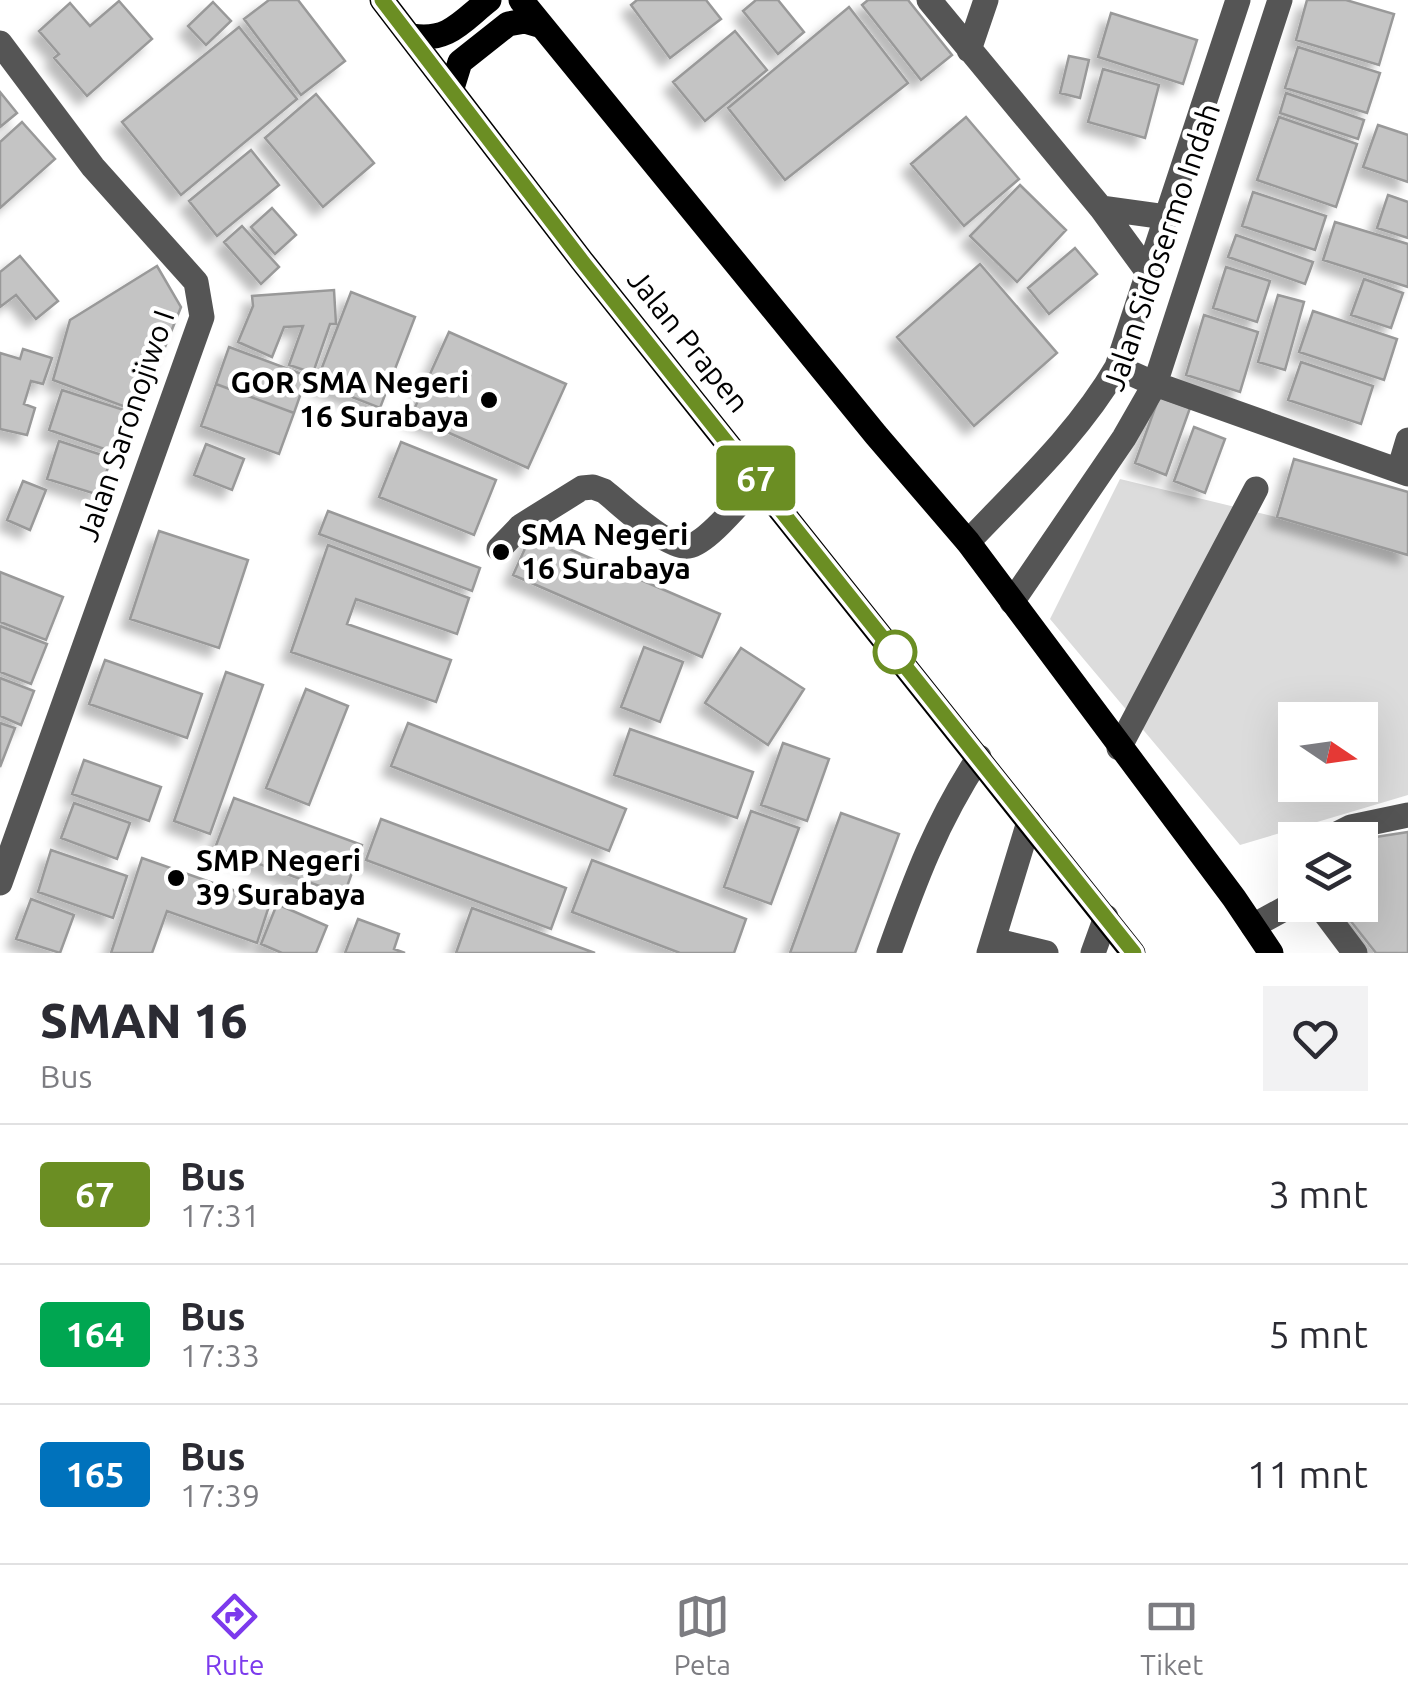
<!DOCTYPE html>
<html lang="id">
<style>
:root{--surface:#fff;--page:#f2f2f3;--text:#2b2b33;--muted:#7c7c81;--line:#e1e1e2;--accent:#7c3aed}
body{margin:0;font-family:Ubuntu,sans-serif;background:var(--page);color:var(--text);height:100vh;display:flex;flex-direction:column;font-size:38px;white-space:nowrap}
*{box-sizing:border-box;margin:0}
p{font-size:32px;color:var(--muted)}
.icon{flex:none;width:55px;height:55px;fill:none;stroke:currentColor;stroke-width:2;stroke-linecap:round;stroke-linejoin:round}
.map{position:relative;height:953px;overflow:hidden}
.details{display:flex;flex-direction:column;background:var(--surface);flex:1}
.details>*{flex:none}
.badge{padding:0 20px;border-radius:8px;font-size:35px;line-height:65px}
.needle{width:65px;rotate:103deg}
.controls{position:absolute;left:1278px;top:702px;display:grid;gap:20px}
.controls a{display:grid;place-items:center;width:100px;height:100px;border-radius:0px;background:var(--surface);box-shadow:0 10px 40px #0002;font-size:50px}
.map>.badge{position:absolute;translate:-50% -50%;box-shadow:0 0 0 5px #fff}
.round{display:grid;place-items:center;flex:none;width:105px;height:105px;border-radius:0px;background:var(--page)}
.overview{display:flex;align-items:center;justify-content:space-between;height:170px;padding:0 40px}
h1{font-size:48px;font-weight:800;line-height:75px}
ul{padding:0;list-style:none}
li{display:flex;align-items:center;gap:30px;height:140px;padding:0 40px;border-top:2px solid var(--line)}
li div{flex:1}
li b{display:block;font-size:38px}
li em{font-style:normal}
li .badge{min-width:110px;font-weight:700;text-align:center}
.tabs{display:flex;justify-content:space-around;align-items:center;height:140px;border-top:2px solid var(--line);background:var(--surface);font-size:28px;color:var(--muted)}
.tabs a{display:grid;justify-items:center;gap:5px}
.tabs .selected{color:var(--accent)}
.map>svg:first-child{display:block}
</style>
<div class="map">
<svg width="1408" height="953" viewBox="0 0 1408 953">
<defs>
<filter id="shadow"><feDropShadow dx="-9" dy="9" stdDeviation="5" flood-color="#0004"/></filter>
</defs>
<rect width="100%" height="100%" fill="#fff"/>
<path fill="#dcdcdc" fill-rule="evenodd" d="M1120,479L1408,549V795L1240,845L1050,619ZM1295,720H1360V785H1295Z"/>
<path fill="#c4c4c4" stroke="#999" stroke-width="2.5" filter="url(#shadow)" d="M269,0H298L345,61L301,95L244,19Z
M637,0H706L721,19L670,58L631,5Z
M756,0H778L804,32L778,54L743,11Z
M868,0H908L952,55L921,80L862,5Z
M1307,0H1346L1394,14L1379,65L1296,40Z
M119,1L152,39L87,96L54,58L59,54L39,31L70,3L90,26Z
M213,2L231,21L206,45L188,26Z
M849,7L908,83L785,180L728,108Z
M1111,13L1197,40L1183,84L1098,57Z
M239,27L297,99L181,195L122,122Z
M735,31L767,70L705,121L673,82Z
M1298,47L1380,73L1367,113L1285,88Z
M1069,56L1089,60L1080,98L1060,93Z
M1103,69L1159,85L1145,138L1088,122Z
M0,92L17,113L0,127Z
M1286,93L1364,120L1358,139L1280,113Z
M316,94L374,163L323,207L265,138Z
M966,117L1019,179L964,226L911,164Z
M1279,117L1357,144L1336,207L1257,180Z
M22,122L55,159L0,208V142Z
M1378,125L1408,135V182L1363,167Z
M251,150L279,185L217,236L189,201Z
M1020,185L1066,230L1017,282L970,236Z
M1253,192L1326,216L1315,250L1242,226Z
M1388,195L1408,202V238L1377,228Z
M272,208L296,235L275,254L251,227Z
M1335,222L1408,244V287L1323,260Z
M242,226L279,267L261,284L224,242Z
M1236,235L1313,262L1305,284L1228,257Z
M1075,248L1097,274L1049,314L1028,288Z
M20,256L58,301L36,319L16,295L0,307V272Z
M980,264L1057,353L974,426L897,337Z
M157,266L181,307L139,412L53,380L70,320Z
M1226,267L1270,281L1257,322L1213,308Z
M1364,279L1403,293L1391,328L1351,315Z
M334,290L336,324H330L313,373L289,365L303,326L284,327L272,357L238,342L253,306L252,296Z
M351,292L415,317L380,408L316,383Z
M1278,295L1304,302L1285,370L1258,362Z
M1313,311L1397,339L1384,380L1299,352Z
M1204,315L1258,332L1240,392L1186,375Z
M449,332L566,384L528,468L411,416Z
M229,347L307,376L294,413L216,384Z
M23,349L52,358L43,384L31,381L24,404L35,408L27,435L0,429V353L20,359Z
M1301,362L1373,386L1361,424L1288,400Z
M216,384L294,413L279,454L201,426Z
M62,390L130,412L116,453L49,430Z
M1159,397L1190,408L1166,475L1135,463Z
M1194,427L1225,439L1205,493L1174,481Z
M59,441L111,458L99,495L47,479Z
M401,442L496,480L474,535L379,497Z
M206,444L244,459L232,490L194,475Z
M1294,459L1408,492V555L1277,517Z
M23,481L46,490L30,530L7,520Z
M328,511L480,568L472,591L319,534Z
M159,531L248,560L219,648L130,619Z
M532,533L720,614L702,657L513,575Z
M328,545L469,598L457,634L356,599L347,624L451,660L436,702L291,652Z
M0,572L63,597L46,640L0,622Z
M0,626L47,644L31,684L0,672Z
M644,647L683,662L660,722L621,707Z
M741,648L804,689L768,745L705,703Z
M105,660L202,694L187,738L89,704Z
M226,672L263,685L210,834L174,821Z
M0,678L34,691L21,725L0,716Z
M306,689L348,706L309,805L266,788Z
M0,723L15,728L0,767Z
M408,723L626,809L609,851L391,766Z
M630,729L753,772L737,818L614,775Z
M783,743L829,759L807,821L761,805Z
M84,760L161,787L149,821L72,794Z
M234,798L362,845L344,895L215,848Z
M74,803L130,823L117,859L61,838Z
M751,811L799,828L771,904L724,887Z
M841,813L899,834L855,953H790Z
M381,819L566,888L551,929L366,860Z
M1408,832V953H1376L1338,905H1360V840H1356Z
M51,850L127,876L113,918L38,892Z
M142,858L270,903L257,943L167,911L152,953H111Z
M592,860L746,919L734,953H680L572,912Z
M31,899L74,915L60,953L16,939Z
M277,904L327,926L316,953H282L261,944Z
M472,908L595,953H456Z
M358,919L399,934L394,949L405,953H345Z"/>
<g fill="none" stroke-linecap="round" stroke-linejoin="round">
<path stroke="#555" stroke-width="25" d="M929,0L1101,208L1147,271
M0,43L93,167L196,282L202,317L0,883
M969,50L986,0
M1101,208L1166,217
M1117,367L1155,384L1408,474
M1399,470L1408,440
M968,542C1020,487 1078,434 1117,367L1238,0
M499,549L521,526L582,488L593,487L604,491C622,505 668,550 689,546C708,543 744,497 759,482
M1012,602L1124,438L1155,384L1280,0
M1119,748L1256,489
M1325,840L1351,827L1408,815
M1319,905L1355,953
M1253,926L1295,903
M993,940L1046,953
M889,953C915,880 936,823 979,757
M989,953L1029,822
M1093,953L1106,917"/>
<path stroke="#000" stroke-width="25" d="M382,0L582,261L1133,953
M521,0L876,435L968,542L1234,898L1271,953
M412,36C449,42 462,21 489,0
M452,88L460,62L508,24L525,21L542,26"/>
</g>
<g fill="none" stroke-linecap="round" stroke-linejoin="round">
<defs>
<path id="line" d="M382,0L582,261L1134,953"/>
</defs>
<use href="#line" stroke="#fff" stroke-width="22"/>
<use href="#line" stroke="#6b8e23" stroke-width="15"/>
</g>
<g fill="#000" stroke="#fff" stroke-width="4">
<circle cx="489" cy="400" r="10"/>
<circle cx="501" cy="552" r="10"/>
<circle cx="176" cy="878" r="10"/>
</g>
<circle fill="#fff" stroke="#6b8e23" stroke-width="5" cx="895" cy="652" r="20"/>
<g text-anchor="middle" stroke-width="9" stroke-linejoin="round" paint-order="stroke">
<g font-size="30" fill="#000" stroke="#fff">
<text transform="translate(1162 247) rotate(-71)" y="10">Jalan Sidosermo Indah</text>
<text transform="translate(688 341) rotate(51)" y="10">Jalan Prapen</text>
<text transform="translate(126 426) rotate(-71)" y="10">Jalan Saronojiwo I</text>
</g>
<g font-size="30" font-weight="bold" fill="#000" stroke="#fff" text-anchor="start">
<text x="469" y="393" text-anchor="end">GOR SMA Negeri<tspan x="469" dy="34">16 Surabaya</tspan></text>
<text x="521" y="545">SMA Negeri<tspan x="521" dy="34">16 Surabaya</tspan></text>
<text x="196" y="871">SMP Negeri<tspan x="196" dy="34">39 Surabaya</tspan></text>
</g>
</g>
</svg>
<div class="controls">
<a><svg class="needle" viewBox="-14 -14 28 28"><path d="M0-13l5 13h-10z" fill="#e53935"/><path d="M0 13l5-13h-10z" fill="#7c7c81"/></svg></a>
<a><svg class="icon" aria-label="layers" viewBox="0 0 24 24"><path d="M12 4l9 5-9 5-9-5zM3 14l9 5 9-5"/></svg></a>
</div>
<b class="badge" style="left:756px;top:478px;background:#6b8e23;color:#fff">67</b>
</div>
<section class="details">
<div class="overview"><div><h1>SMAN 16</h1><p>Bus</p></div><a class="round"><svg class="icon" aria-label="heart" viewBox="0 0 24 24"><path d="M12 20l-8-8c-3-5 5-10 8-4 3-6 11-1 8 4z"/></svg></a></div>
<ul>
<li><span class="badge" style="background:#6b8e23;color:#fff">67</span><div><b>Bus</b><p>17:31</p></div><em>3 mnt</em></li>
<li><span class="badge" style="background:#00a651;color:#fff">164</span><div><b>Bus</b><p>17:33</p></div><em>5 mnt</em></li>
<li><span class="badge" style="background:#0072bc;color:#fff">165</span><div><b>Bus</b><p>17:39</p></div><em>11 mnt</em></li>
</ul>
</section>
<nav class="tabs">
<a class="selected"><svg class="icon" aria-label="directions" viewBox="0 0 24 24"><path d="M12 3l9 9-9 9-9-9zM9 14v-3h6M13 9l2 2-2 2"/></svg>Rute</a>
<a><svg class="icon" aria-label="map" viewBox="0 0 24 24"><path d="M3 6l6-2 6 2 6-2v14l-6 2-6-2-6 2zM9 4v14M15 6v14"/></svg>Peta</a>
<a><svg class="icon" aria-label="tickets" viewBox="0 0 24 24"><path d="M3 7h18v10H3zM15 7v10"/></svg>Tiket</a>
</nav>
